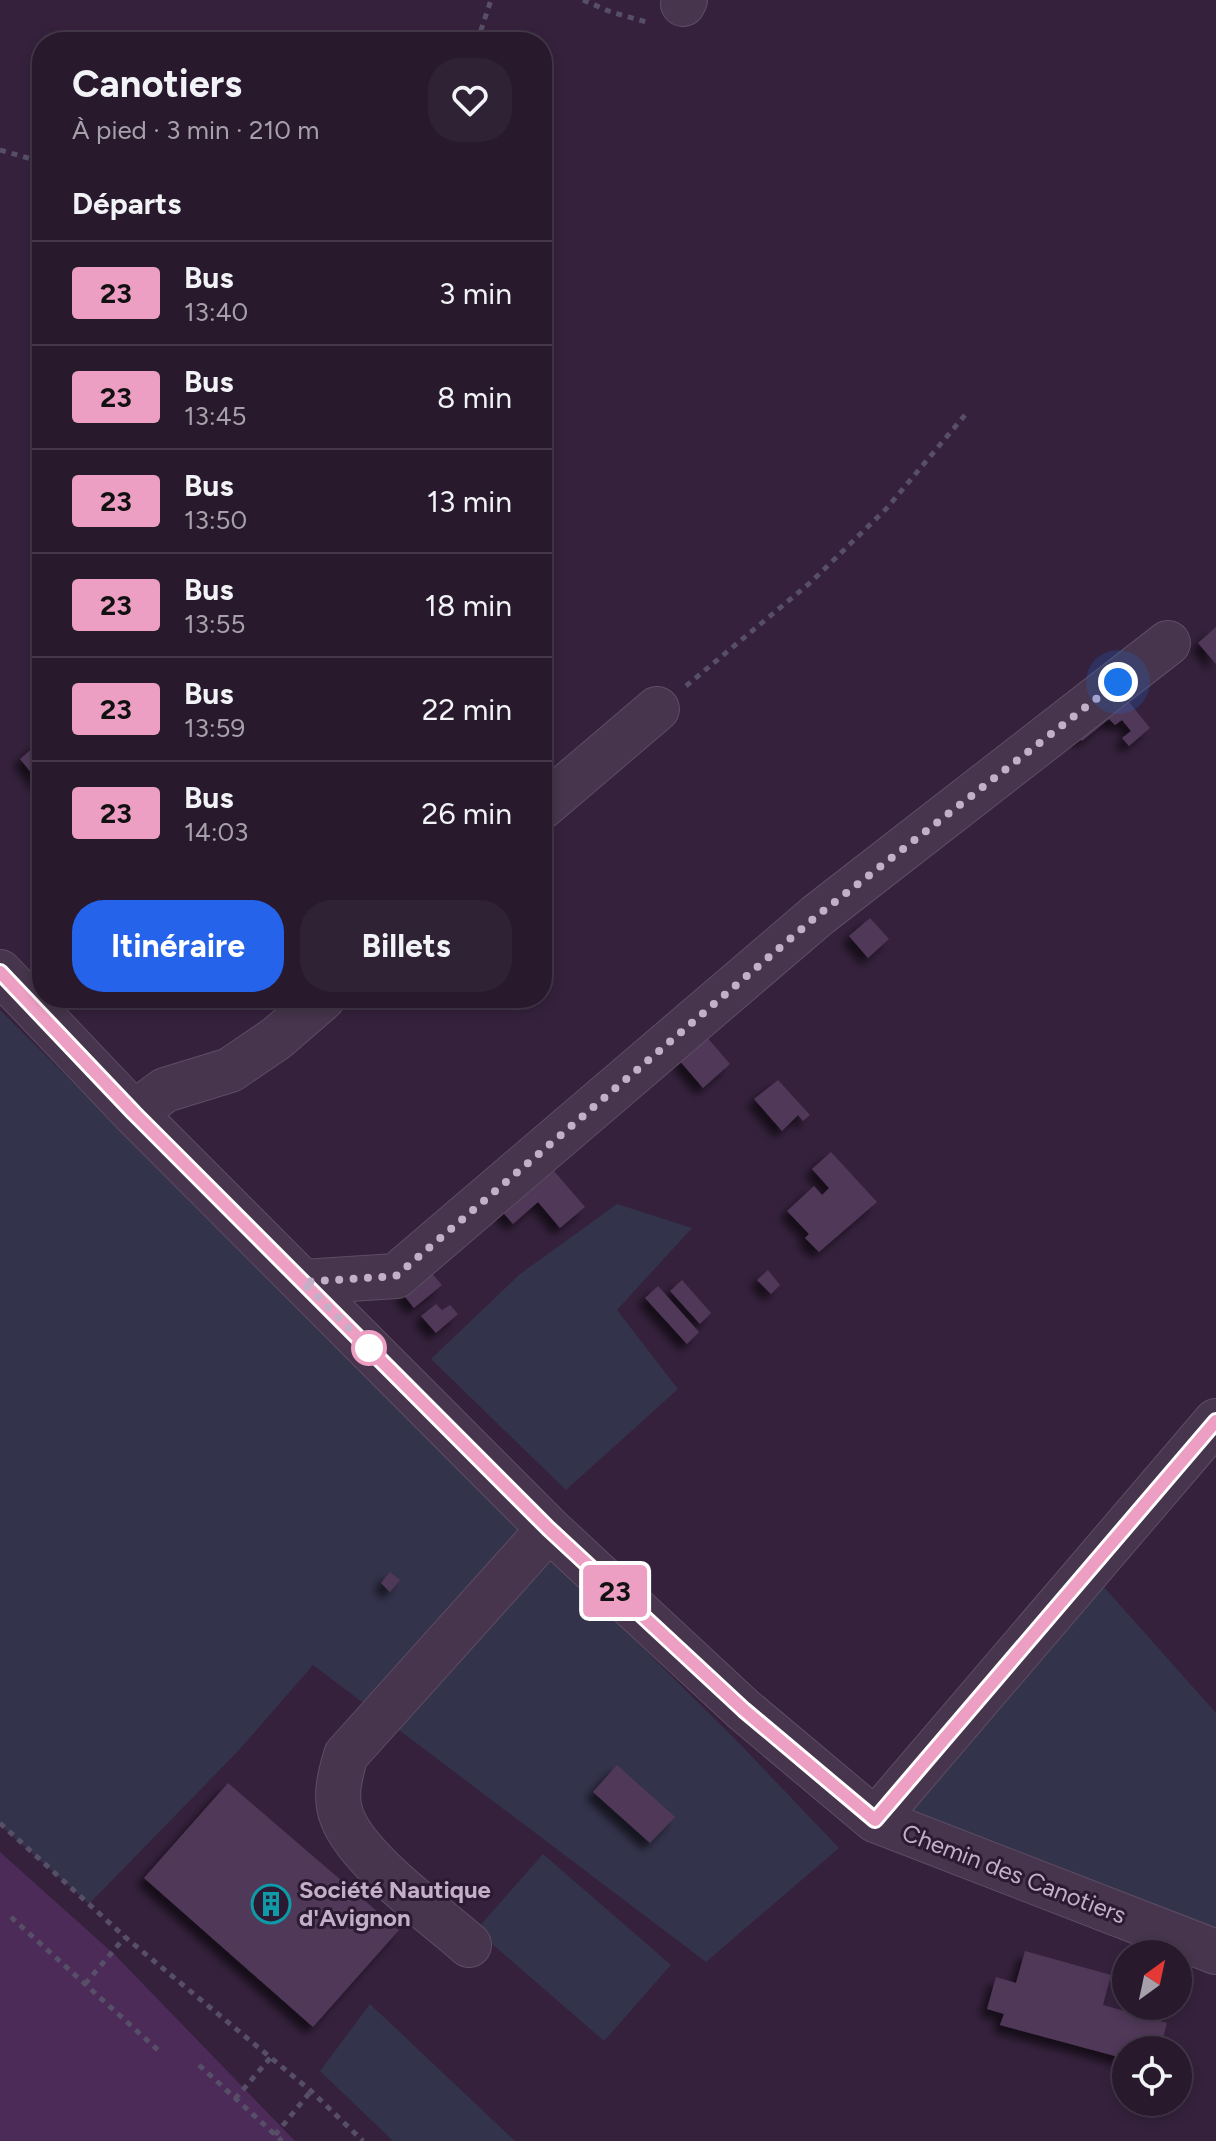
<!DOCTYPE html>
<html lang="fr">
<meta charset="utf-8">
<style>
:root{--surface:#28192d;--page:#302235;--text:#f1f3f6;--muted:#a5a0aa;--line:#443849;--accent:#2563eb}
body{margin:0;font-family:Figtree,sans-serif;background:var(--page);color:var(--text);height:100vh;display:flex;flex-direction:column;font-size:30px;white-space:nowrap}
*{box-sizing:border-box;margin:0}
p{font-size:26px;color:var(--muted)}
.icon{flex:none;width:44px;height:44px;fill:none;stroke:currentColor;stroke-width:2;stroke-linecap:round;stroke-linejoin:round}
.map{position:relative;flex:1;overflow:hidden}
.sheet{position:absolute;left:32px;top:32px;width:520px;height:976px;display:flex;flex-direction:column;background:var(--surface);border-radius:32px;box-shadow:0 4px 12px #0003,0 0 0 2px var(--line)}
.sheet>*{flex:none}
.badge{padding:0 16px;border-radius:6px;font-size:28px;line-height:52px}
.needle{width:52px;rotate:33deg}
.fabs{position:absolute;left:1112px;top:1940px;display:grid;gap:16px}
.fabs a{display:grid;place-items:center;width:80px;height:80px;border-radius:50%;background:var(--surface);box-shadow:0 4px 12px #0003,0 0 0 2px var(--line);font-size:40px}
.you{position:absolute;width:40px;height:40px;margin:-20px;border:6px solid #fff;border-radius:50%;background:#1a73e8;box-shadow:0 0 0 12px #1a73e833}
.map>.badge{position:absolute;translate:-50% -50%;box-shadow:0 0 0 4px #fff}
h2{padding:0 40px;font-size:30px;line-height:72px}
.round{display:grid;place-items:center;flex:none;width:84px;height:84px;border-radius:32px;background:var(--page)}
.head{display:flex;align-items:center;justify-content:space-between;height:136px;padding:0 40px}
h1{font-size:38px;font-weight:700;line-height:60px}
.action{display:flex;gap:16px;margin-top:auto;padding:16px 40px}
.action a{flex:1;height:92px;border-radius:32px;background:var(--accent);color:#fff;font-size:32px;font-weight:700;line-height:92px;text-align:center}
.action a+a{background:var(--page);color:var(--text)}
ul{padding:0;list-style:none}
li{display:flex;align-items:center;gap:24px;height:104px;padding:0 40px;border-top:2px solid var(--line)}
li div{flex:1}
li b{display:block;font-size:30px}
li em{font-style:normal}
li .badge{min-width:88px;font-weight:700;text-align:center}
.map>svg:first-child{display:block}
</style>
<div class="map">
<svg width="1216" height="2141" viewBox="0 0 1216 2141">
<defs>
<filter id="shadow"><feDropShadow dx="-7" dy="7" stdDeviation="4" flood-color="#0009"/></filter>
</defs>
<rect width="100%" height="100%" fill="#35213c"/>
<path fill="#34334c" d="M0,1010L738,1742L839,1848L706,1962L313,1665L240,1749L89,1904L0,1825Z
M617,1204L692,1228L617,1310L678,1389L566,1490L431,1359L520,1274Z
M1096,1578L1216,1713V1937L891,1814Z
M543,1854L671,1965L604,2041L476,1930Z
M370,2004L515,2141H393L320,2071Z"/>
<path fill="#4d2b59" d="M0,1852L115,1955L295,2141H0Z"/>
<path fill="#503858" filter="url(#shadow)" d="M1216,627V664L1198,643Z
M1116,686L1150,728L1129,746L1122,738L1131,731L1122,720L1115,725L1109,719L1082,741L1068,725Z
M42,740V786L20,759Z
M870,918L889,939L868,958L849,936Z
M706,1036L730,1064L703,1088L679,1060Z
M778,1080L810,1115L803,1121L798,1115L782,1131L754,1099Z
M831,1152L877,1202L819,1252L805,1238L809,1234L787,1211L814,1186L822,1195L829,1188L812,1169Z
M554,1171L585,1207L560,1228L538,1202L513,1224L499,1208L526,1184L531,1190Z
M429,1270L442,1285L414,1308L402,1293Z
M768,1270L780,1285L771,1294L757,1280Z
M682,1280L711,1313L700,1324L670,1291Z
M658,1286L699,1332L687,1344L645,1298Z
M436,1304L442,1310L450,1305L458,1314L436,1333L421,1316Z
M390,1572L400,1580L390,1592L381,1583Z
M617,1765L675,1817L650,1843L593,1792Z
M228,1783L399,1930L313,2027L144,1878Z
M1025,1951L1111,1975L1103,2005L1167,2023L1160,2050H1126V2059L1000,2025L1004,2014L987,2009L996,1977L1016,1983Z"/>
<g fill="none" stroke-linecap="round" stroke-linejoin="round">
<defs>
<path id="minor" d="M683,4L685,0
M542,807L657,709
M0,972L134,1113L549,1529L744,1710L875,1820L1216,1952
M134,1113L165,1090L230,1070L277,1038L323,998
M303,1282L396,1276L818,915L1168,643
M875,1820L1216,1421
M469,1945C433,1913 358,1860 342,1817C334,1797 340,1775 346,1755L549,1529"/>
</defs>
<use href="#minor" stroke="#5e4d64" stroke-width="46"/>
<path stroke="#574f67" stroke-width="5" stroke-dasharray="6 6" stroke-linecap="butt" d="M583,0L611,12L650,23
M477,42L491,0
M0,150L42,162
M686,686L811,582L886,509L965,415
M0,1823L125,1937L311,2091L363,2141
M11,1917L159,2051
M85,1984L125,1937
M199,2065L282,2141
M235,2099L271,2057
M275,2135L311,2091"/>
<use href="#minor" stroke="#46354c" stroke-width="44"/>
</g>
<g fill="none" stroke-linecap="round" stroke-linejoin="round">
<defs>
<path id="line" d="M0,972L134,1113L549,1529L744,1710L875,1820L1216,1421"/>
</defs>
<use href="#line" stroke="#fff" stroke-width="18"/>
<use href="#line" stroke="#ec9ec3" stroke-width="12"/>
<path stroke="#c3b0c8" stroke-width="8" stroke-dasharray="0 14.4" d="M369,1348L303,1282L396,1276L818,915L1118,682"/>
</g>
<defs>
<symbol id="building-ring" viewBox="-11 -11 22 22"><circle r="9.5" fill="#2b1a31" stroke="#0f9aa8" stroke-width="1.5"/><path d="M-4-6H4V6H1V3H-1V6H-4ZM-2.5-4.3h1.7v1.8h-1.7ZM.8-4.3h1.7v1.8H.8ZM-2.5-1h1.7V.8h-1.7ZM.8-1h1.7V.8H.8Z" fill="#0f9aa8"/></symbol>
</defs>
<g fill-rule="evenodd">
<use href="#building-ring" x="249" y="1882" width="44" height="44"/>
</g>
<circle fill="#fff" stroke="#ec9ec3" stroke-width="4" cx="369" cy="1348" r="16"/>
<g text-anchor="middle" stroke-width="6" stroke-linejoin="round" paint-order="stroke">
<g font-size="24" fill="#c3b0c8" stroke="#2b1a31">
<text transform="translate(1014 1874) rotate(21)" y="8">Chemin des Canotiers</text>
</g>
<g font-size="24" font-weight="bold" fill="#c3b0c8" stroke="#2b1a31" text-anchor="start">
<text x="299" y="1898">Société Nautique<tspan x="299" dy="28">d'Avignon</tspan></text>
</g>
</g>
</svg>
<div class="fabs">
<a><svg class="needle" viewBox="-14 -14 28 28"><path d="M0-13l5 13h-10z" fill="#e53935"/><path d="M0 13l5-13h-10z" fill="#a5a0aa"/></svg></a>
<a><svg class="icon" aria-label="locate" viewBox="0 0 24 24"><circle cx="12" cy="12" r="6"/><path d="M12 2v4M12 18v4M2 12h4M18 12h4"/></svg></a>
</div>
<div class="you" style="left:1118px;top:682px"></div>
<b class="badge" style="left:615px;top:1591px;background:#ec9ec3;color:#111">23</b>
<section class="sheet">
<div class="head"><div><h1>Canotiers</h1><p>À pied · 3 min · 210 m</p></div><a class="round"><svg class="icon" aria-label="heart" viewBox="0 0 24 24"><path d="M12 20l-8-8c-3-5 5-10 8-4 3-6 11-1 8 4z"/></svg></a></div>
<h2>Départs</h2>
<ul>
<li><span class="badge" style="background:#ec9ec3;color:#111">23</span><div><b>Bus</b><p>13:40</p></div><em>3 min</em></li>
<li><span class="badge" style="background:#ec9ec3;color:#111">23</span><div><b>Bus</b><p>13:45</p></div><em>8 min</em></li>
<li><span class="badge" style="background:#ec9ec3;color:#111">23</span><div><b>Bus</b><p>13:50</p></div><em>13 min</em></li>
<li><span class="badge" style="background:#ec9ec3;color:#111">23</span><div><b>Bus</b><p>13:55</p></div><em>18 min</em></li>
<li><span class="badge" style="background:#ec9ec3;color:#111">23</span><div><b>Bus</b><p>13:59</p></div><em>22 min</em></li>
<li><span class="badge" style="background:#ec9ec3;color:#111">23</span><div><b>Bus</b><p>14:03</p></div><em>26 min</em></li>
</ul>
<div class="action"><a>Itinéraire</a><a>Billets</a></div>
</section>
</div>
